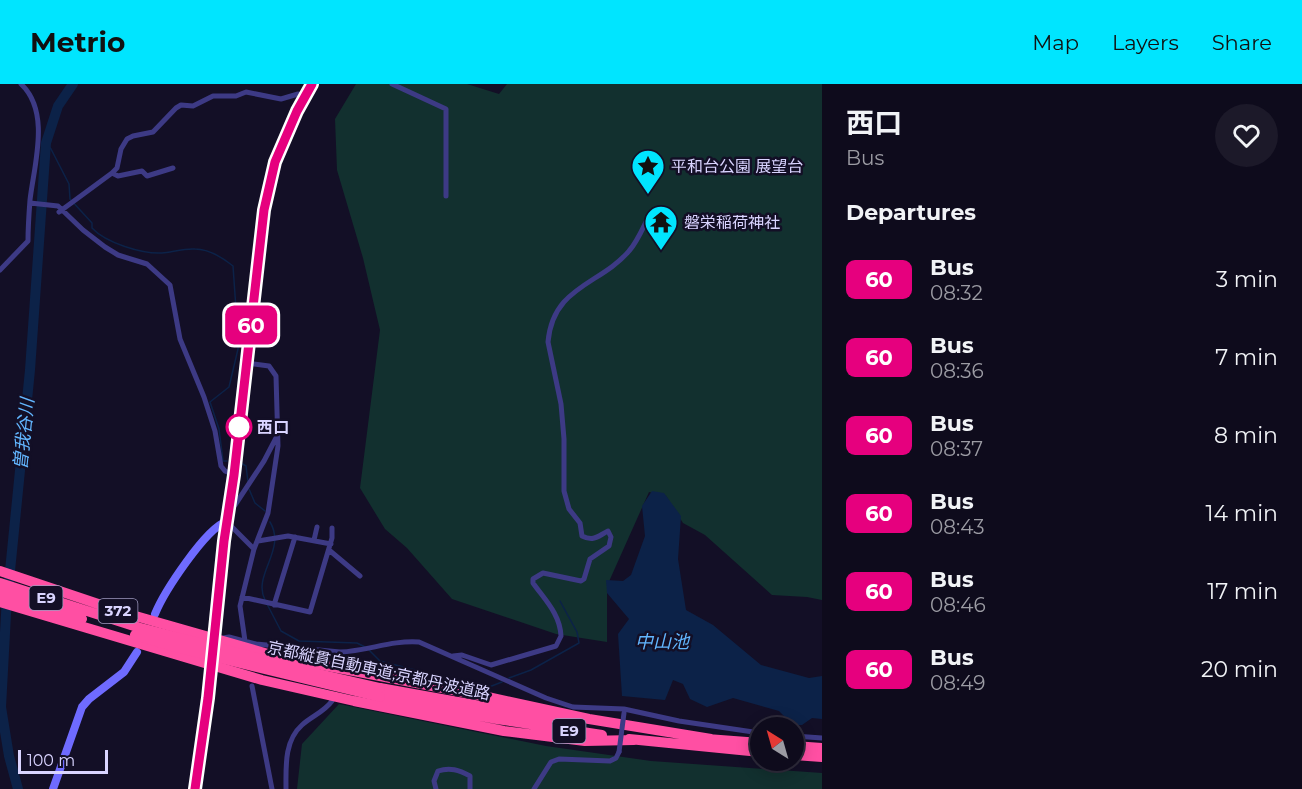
<!DOCTYPE html>
<meta charset="utf-8">
<style>
:root{--surface:#0e0b1c;--page:#1c1929;--text:#f1f3f6;--muted:#9b9ba3;--line:#2e2b3b;--accent:#00e5ff}
body{margin:0;font-family:Montserrat,"Noto Sans JP",sans-serif;background:var(--page);color:var(--text);height:100vh;display:flex;flex-direction:column;font-size:22px;white-space:nowrap}
*{box-sizing:border-box;margin:0}
p{font-size:20px;color:var(--muted)}
.icon{flex:none;width:33px;height:33px;fill:none;stroke:currentColor;stroke-width:2;stroke-linecap:round;stroke-linejoin:round}
.map{position:relative;flex:1;overflow:hidden}
.drawer{display:flex;flex-direction:column;background:var(--surface);width:480px}
.drawer>*{flex:none}
.badge{padding:0 12px;border-radius:9px;font-size:21px;line-height:39px}
.needle{width:39px;rotate:323deg}
.controls{position:absolute;left:750px;top:633px;display:grid;gap:12px}
.controls a{display:grid;place-items:center;width:54px;height:54px;border-radius:50%;background:var(--surface);box-shadow:0 3px 15px #0003,0 0 0 2px var(--line);font-size:30px}
.scale{position:absolute;left:18px;bottom:15px;width:90px;box-sizing:border-box;padding-left:6px;border:3px solid #d9d4ff;border-top:0;font-size:16px;line-height:21px;white-space:nowrap;color:#d9d4ff;-webkit-text-stroke:4px #130f26;paint-order:stroke}
.map>.badge{position:absolute;translate:-50% -50%;box-shadow:0 0 0 3px #fff}
h2{padding:0 24px;font-size:22px;line-height:54px}
.round{display:grid;place-items:center;flex:none;width:63px;height:63px;border-radius:32px;background:var(--page)}
.headline{display:flex;align-items:center;justify-content:space-between;height:102px;padding:0 24px}
h1{font-size:28px;font-weight:700;line-height:45px}
ul{padding:0;list-style:none}
li{display:flex;align-items:center;gap:18px;height:78px;padding:0 24px}
li div{flex:1}
li b{display:block;font-size:22px}
li em{font-style:normal}
li .badge{min-width:66px;font-weight:700;text-align:center}
header{display:flex;align-items:center;gap:36px;box-sizing:border-box;height:84px;padding:0 30px;background:var(--accent);color:#111}
header strong{font-size:28px}
nav{display:flex;gap:33px;margin-inline-start:auto;font-size:21px}
main{display:flex;flex:1;min-height:0}
.map>svg:first-child{display:block}
</style>
<header>
<strong>Metrio</strong>
<nav><a>Map</a><a>Layers</a><a>Share</a></nav>
</header>
<main>
<div class="map">
<svg width="822" height="705" viewBox="0 0 822 705">
<rect width="100%" height="100%" fill="#130f26"/>
<path fill="#12302f" d="M356,0H467L499,10L507,0H822V516L807,513L772,511L705,451L683,439L666,412L649,408L607,502V558L556,550L452,515L407,464L385,445L360,404L380,246L363,174L337,86L335,35Z
M339,620L546,662L651,677L822,689V705H297L302,660Z"/>
<path fill="#0c2248" d="M652,407L664,409L681,432L678,475L686,526L713,541L761,581L809,594L822,592V635L812,634L802,641H793L779,627L733,614L707,623L690,615L683,600L673,596L665,616L622,612L618,550L629,535L607,509L606,496L623,497L631,491L645,452L642,422Z"/>
<g fill="none" stroke-linecap="round" stroke-linejoin="round">
<path stroke="#0c2248" stroke-width="1.5" d="M46,59L51,65L69,100L70,115L92,139V144C106,159 142,170 162,169C172,168 186,164 195,165C208,165 223,174 233,182L236,225L240,237L238,265L229,303L210,318L219,345L223,377H227
M241,379L246,382L248,398
M249,405L255,419L265,427
M265,516C252,491 287,466 270,438
M267,520L281,547L299,557L357,559L365,563
M369,566L380,577L477,602L489,603L502,598
M509,594L531,586L579,559L577,548L560,517"/>
<path stroke="#0c2248" stroke-width="10" d="M9,497L30,286L46,59L58,22L73,0
M7,512L1,623L9,672L18,705"/>
<path stroke="#3d3a85" stroke-width="5" d="M392,0L446,25V112
M112,89L117,84L121,65L127,55L133,52L153,48L176,24L181,21L193,22L213,12H236L246,8L281,15L298,10L305,11
M30,119L58,122L83,146L105,163L118,171L147,180L170,201L180,255L204,313L215,347L221,382L225,387L234,391
M59,128L112,89L118,92L142,87L147,92L173,84
M0,186L28,157C28,143 29,129 30,116C34,81 51,28 21,0
M230,422L235,421L264,377L276,354
M228,439L254,465
M314,456L317,443
M258,457L288,452L331,460
M329,466L360,492
M242,513L310,528L332,454V444
M274,521L295,453
M223,554L229,553L256,560L340,568C368,567 391,556 419,558L546,614L573,623L624,625L679,637L760,649
M245,557L240,522L254,465L268,429L278,362L276,292L269,282L246,279
M453,572L462,571L491,581L556,562L561,552C560,530 545,516 533,499V495L543,489L581,497L584,495L590,475L609,462L611,453L608,447C598,452 594,458 582,452L580,439L569,425L564,407V355L561,320L548,258C553,202 600,201 629,167C638,157 644,141 650,130
M339,579L340,568
M252,602L272,705
M794,652L822,654
M286,705C286,683 284,657 302,641C312,632 324,628 332,617
M436,705L434,697L438,687C450,683 459,686 470,692V705
M534,705L551,678L559,675L610,677L616,674L619,668"/>
<path stroke="#6f6bff" stroke-width="8" d="M155,530C164,508 205,445 227,437
M53,705L82,623L89,615L124,588L137,568"/>
<path stroke="#ff4fa3" stroke-width="10" d="M0,487L125,529L275,572L474,610L589,635L711,655
M0,499L137,543
M0,508L82,535
M0,518L262,596L354,617L504,647L585,657L634,656
M380,604L569,638
M380,613L497,635L602,651
M629,655L760,668
M707,655L760,659
M794,662L822,664
M794,671L822,673
M195,705L209,614L224,457L234,391L264,126L275,78L297,27L312,0"/>
<path stroke="#3d3a85" stroke-width="5" d="M619,668L624,629"/>
<path stroke="#ff4fa3" stroke-width="10" d="M137,543L319,590L380,604
M135,551L175,563L380,613"/>
</g>
<g fill="none" stroke-linecap="round" stroke-linejoin="round">
<defs>
<path id="line" d="M195,705L208,614L224,457L234,391L264,126L275,78L297,27L312,0"/>
</defs>
<use href="#line" stroke="#fff" stroke-width="14"/>
<use href="#line" stroke="#e6007e" stroke-width="9"/>
</g>
<defs>
<symbol id="sight-pin" viewBox="-11 -11 22 30"><path d="M0 17L-7.5 6A9.5 9.5 0 1 1 7.5 6Z" fill="#00e5ff" stroke="#130f26"/><path d="M0-6L1.8-2.2L6-1.7L2.9 1.2L3.7 5.4L0 3.3L-3.7 5.4L-2.9 1.2L-6-1.7L-1.8-2.2Z" fill="#111"/></symbol>
<symbol id="temple-pin" viewBox="-11 -11 22 30"><path d="M0 17L-7.5 6A9.5 9.5 0 1 1 7.5 6Z" fill="#00e5ff" stroke="#130f26"/><path d="M0-6L5-2H3V0L6.5 2.5H4V6H1.5V3h-3V6H-4V2.5H-6.5L-3 0V-2H-5Z" fill="#111"/></symbol>
</defs>
<g fill-rule="evenodd">
<use href="#sight-pin" x="629" y="63" width="38" height="52"/>
<use href="#temple-pin" x="642" y="119" width="38" height="52"/>
</g>
<circle fill="#fff" stroke="#e6007e" stroke-width="3" cx="239" cy="343" r="12"/>
<g text-anchor="middle" stroke-width="5" stroke-linejoin="round" paint-order="stroke">
<g fill="#130f26" stroke="#9e99be" stroke-width="1.5">
<rect x="29.5" y="502" width="33" height="24" rx="4.5"/>
<rect x="98.5" y="515" width="39" height="24" rx="4.5"/>
<rect x="552.5" y="635" width="33" height="24" rx="4.5"/>
</g>
<g font-size="15" font-weight="bold" fill="#d9d4ff">
<text x="46" y="519">E9</text>
<text x="118" y="532">372</text>
<text x="569" y="652">E9</text>
</g>
<g font-size="16" fill="#d9d4ff" stroke="#130f26" text-anchor="start">
<text x="671" y="88">平和台公園 展望台</text>
<text x="684" y="144">磐栄稲荷神社</text>
</g>
<g font-size="16" font-weight="bold" fill="#d9d4ff" stroke="#130f26" text-anchor="start">
<text x="257" y="349">西口</text>
</g>
<g font-size="16" fill="#d9d4ff" stroke="#130f26">
<text transform="translate(379 586) rotate(12)" y="6">京都縦貫自動車道;京都丹波道路</text>
</g>
<g font-size="18" font-style="italic" fill="#62b6ff" stroke="#130f26">
<text transform="translate(24 350) rotate(-84)" y="6">曽我谷川</text>
<text x="662" y="564">中山池</text>
</g>
</g>
</svg>
<div class="controls">
<a><svg class="needle" viewBox="-14 -14 28 28"><path d="M0-13l5 13h-10z" fill="#e53935"/><path d="M0 13l5-13h-10z" fill="#9b9ba3"/></svg></a>
</div>
<div class="scale">100 m</div>
<b class="badge" style="left:251px;top:241px;background:#e6007e;color:#fff">60</b>
</div>
<section class="drawer">
<div class="headline"><div><h1>西口</h1><p>Bus</p></div><a class="round"><svg class="icon" aria-label="heart" viewBox="0 0 24 24"><path d="M12 20l-8-8c-3-5 5-10 8-4 3-6 11-1 8 4z"/></svg></a></div>
<h2>Departures</h2>
<ul>
<li><span class="badge" style="background:#e6007e;color:#fff">60</span><div><b>Bus</b><p>08:32</p></div><em>3 min</em></li>
<li><span class="badge" style="background:#e6007e;color:#fff">60</span><div><b>Bus</b><p>08:36</p></div><em>7 min</em></li>
<li><span class="badge" style="background:#e6007e;color:#fff">60</span><div><b>Bus</b><p>08:37</p></div><em>8 min</em></li>
<li><span class="badge" style="background:#e6007e;color:#fff">60</span><div><b>Bus</b><p>08:43</p></div><em>14 min</em></li>
<li><span class="badge" style="background:#e6007e;color:#fff">60</span><div><b>Bus</b><p>08:46</p></div><em>17 min</em></li>
<li><span class="badge" style="background:#e6007e;color:#fff">60</span><div><b>Bus</b><p>08:49</p></div><em>20 min</em></li>
</ul>
</section>
</main>
